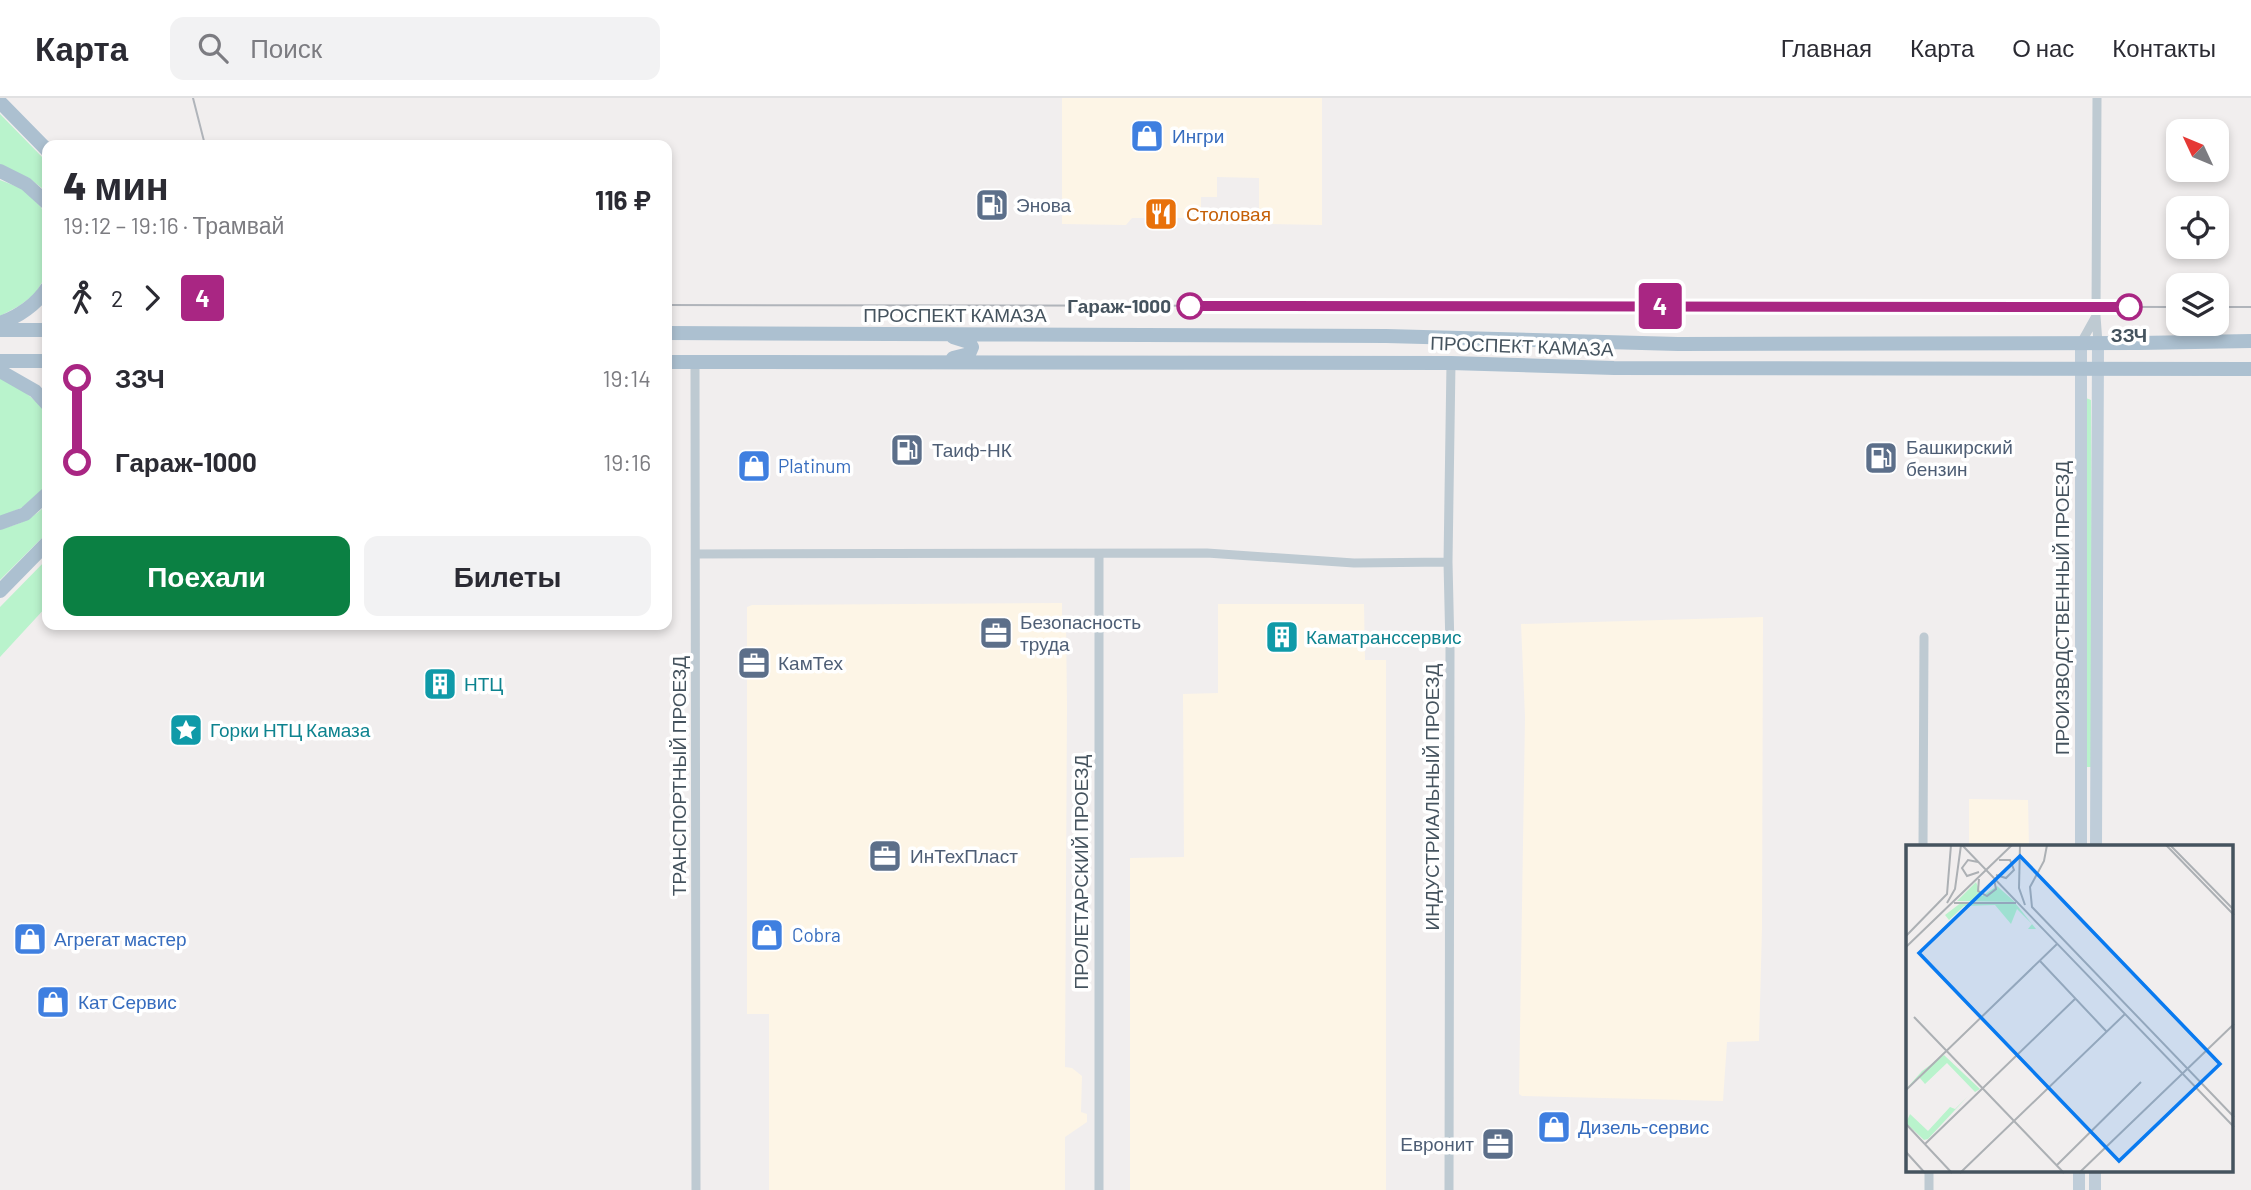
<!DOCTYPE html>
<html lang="ru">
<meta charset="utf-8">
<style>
:root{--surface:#fff;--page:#f2f2f3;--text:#2b2b33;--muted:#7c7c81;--line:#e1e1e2;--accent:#0b8043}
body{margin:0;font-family:Barlow,sans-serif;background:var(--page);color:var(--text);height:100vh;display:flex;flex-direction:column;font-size:26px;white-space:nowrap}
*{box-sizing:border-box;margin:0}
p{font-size:23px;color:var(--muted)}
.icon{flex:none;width:38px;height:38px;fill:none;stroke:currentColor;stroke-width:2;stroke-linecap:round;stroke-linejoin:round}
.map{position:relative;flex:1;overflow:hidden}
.sheet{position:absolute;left:42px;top:42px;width:630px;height:490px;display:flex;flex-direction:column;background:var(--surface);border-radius:14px;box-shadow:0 4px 10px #0003}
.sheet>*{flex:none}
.badge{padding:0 14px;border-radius:5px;font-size:24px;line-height:46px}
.needle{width:46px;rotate:314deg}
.tools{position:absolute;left:2166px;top:21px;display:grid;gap:14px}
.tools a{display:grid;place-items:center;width:63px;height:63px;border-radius:14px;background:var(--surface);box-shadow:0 4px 10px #0003;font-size:35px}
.map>.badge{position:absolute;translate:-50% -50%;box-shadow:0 0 0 4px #fff}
.legs{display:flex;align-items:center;gap:10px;height:77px;padding:0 21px;font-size:23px}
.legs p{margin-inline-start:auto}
.overview{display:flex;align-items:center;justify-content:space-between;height:119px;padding:0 21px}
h1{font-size:38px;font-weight:800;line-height:52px}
.action{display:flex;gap:14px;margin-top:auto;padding:14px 21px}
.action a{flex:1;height:80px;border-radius:14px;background:var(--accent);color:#fff;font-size:28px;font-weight:800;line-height:80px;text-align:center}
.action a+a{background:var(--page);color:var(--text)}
ul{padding:0 21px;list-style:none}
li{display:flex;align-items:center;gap:24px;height:84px;font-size:26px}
li i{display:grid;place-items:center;width:10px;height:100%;margin:0 9px;background:currentColor}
li i::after{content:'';width:18px;height:18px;margin:-9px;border:5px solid;border-radius:50%;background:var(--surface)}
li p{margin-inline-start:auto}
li:first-child i{background:linear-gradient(#0000 50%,currentColor 0)}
li:last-child i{background:linear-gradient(currentColor 50%,#0000 0)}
header{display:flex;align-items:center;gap:42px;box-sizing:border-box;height:98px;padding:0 35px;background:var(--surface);border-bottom:2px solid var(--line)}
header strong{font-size:33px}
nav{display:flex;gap:38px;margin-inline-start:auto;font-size:24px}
.search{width:490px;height:63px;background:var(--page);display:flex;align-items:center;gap:18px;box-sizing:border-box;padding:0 24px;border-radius:14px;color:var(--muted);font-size:26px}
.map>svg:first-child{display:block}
</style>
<header>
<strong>Карта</strong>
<div class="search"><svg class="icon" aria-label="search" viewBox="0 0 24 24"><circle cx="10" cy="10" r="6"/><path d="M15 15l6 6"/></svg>Поиск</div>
<nav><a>Главная</a><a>Карта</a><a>О нас</a><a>Контакты</a></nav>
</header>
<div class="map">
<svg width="2251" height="1092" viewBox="0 0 2251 1092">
<rect width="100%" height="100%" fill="#f1eeee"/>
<path fill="#fdf5e6" d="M1062,0H1322V127L1264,126V117L1259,116V80L1217,79V99H1201V120H1132L1126,127L1062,126Z
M1062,505V525H1066L1067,607L1065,969L1072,970L1082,978L1081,1014L1087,1016V1024L1065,1039V1092H769V916H747V509L752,507Z
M1218,506H1364L1365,562H1386V1092H1130V760L1184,759L1183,596L1218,595Z
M1763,519L1762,830L1759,943L1727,944L1723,1003L1522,998L1519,996L1525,619L1521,526Z
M1969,701L2028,702L2029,749H1969Z"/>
<path fill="#b9f3cc" d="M0,16L47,64V94L29,80L0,68Z
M0,82L23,91L41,109L47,123V176L35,196L19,208L0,218Z
M0,280L19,289L41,308L47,318V383L41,393L23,409L0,419Z
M2086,300L2091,302L2093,669H2086Z
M47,406V435L0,482V431C19,427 34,420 47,406Z
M47,461V508L0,559V509Z"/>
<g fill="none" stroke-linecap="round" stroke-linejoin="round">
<path stroke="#becad2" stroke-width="9" d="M2097,0L2096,218L2098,245
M2081,245L2096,218
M695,264L696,1092
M696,456L1207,455L1354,465L1448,464
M1923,749L1924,539
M1929,1073V1092
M1099,1092V456
M1449,1092L1450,551L1448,464L1451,265"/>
<path stroke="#bfcdd9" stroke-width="12" d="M2081,749V245
M2096,749L2098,245
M2079,1092V1073
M2095,1092V1073"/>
<path stroke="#acc0d0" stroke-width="14" d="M0,4L47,52
M0,73L26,86L47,105
M0,225C18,219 37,206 47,190
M0,232H47
M667,235L1386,238L1678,246L2139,245L2251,243
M953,239L969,244L972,249L969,256L953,260
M0,263H47
M667,264L1451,265L1614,270L2251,271
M0,273L35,293L47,306
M0,425L25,416L47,396
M0,493L47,445"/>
<path stroke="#b0b4ba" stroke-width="2" d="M193,0L205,47
M667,207L2179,209
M2217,209H2251"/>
</g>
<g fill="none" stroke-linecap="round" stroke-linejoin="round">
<defs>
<path id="line-1" d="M1190,208L2129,209"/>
</defs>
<use href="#line-1" stroke="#fff" stroke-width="16"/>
<use href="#line-1" stroke="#a92683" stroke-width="10"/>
</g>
<defs>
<symbol id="shop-square" viewBox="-11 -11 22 22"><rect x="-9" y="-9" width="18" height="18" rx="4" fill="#3f7fe0" stroke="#fff"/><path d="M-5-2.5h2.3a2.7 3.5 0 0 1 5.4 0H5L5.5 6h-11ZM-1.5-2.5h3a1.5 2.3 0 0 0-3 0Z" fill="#fff"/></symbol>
<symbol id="fuel-square" viewBox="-11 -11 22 22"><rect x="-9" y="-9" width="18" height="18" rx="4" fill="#5c6f8a" stroke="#fff"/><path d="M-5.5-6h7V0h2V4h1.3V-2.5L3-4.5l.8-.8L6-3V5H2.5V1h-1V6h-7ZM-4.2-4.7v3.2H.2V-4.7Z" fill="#fff"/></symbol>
<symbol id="restaurant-square" viewBox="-11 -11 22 22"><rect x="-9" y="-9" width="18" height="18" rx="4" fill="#e8710a" stroke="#fff"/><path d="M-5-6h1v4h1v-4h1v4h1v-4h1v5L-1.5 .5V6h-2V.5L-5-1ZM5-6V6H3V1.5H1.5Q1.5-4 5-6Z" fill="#fff"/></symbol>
<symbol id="office-square" viewBox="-11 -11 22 22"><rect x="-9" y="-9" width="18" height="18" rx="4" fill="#5c6f8a" stroke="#fff"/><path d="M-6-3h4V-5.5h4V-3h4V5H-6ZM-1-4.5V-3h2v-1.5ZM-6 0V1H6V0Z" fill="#fff"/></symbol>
<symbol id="building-square" viewBox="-11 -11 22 22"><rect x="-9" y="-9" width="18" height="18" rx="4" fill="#0f9aa8" stroke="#fff"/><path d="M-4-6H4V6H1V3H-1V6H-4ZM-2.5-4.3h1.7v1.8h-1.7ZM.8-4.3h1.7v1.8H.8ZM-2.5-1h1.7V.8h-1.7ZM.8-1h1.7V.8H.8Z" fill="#fff"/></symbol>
<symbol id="sight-square" viewBox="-11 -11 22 22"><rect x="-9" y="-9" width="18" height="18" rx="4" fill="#0f9aa8" stroke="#fff"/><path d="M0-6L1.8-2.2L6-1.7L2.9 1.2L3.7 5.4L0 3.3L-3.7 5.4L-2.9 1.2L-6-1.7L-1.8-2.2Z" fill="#fff"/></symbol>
</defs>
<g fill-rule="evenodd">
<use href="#shop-square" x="1128" y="19" width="38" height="38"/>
<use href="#fuel-square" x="973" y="88" width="38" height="38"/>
<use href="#restaurant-square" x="1142" y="97" width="38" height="38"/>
<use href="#fuel-square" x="888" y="333" width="38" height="38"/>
<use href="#fuel-square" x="1862" y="341" width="38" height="38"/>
<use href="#shop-square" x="735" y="349" width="38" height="38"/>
<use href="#office-square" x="977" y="516" width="38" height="38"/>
<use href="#building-square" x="1263" y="520" width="38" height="38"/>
<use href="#office-square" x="735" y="546" width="38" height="38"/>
<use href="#building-square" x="421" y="567" width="38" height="38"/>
<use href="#sight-square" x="167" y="613" width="38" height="38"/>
<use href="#office-square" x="866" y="739" width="38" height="38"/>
<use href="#shop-square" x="748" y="818" width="38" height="38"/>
<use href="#shop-square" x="11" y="822" width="38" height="38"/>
<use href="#shop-square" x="34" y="885" width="38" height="38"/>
<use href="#shop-square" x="1535" y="1010" width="38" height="38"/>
<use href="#office-square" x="1479" y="1027" width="38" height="38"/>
</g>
<g fill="#fff" stroke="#a92683" stroke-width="3.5">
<circle cx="1190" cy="208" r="12"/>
<circle cx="2129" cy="209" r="12"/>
</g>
<g text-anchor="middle" stroke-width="7" stroke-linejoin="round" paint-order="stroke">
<g font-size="19" fill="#366cbe" stroke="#fff" text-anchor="start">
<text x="1172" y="45">Ингри</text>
<text x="778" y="375">Platinum</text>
<text x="792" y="844">Cobra</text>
<text x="54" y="848">Агрегат мастер</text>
<text x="78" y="911">Кат Сервис</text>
<text x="1578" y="1036">Дизель-сервис</text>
</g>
<g font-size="19" fill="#4e5e75" stroke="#fff" text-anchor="start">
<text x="1016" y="114">Энова</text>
<text x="1906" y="356">Башкирский<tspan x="1906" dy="22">бензин</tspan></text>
<text x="932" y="359">Таиф-НК</text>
<text x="1020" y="531">Безопасность<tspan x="1020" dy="22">труда</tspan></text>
<text x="778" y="572">КамТех</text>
<text x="910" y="765">ИнТехПласт</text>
<text x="1474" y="1053" text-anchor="end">Евронит</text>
</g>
<g font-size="19" fill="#c56008" stroke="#fff" text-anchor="start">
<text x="1186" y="123">Столовая</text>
</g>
<g font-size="19" font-weight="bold" fill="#45535e" stroke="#fff" text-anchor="end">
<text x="1171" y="215">Гараж-1000</text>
<text x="2129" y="244" text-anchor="middle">ЗЗЧ</text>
</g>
<g font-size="19" fill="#45535e" stroke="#fff">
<text x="955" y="224">ПРОСПЕКТ КАМАЗА</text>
<text transform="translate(1522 248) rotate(2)" y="7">ПРОСПЕКТ КАМАЗА</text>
<text transform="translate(2062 510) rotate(-90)" y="7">ПРОИЗВОДСТВЕННЫЙ ПРОЕЗД</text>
<text transform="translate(679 678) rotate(-90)" y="7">ТРАНСПОРТНЫЙ ПРОЕЗД</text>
<text transform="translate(1432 699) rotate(-90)" y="7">ИНДУСТРИАЛЬНЫЙ ПРОЕЗД</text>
<text transform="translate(1081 774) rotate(-90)" y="7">ПРОЛЕТАРСКИЙ ПРОЕЗД</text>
</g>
<g font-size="19" fill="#0d838f" stroke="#fff" text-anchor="start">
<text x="1306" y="546">Каматранссервис</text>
<text x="464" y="593">НТЦ</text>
<text x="210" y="639">Горки НТЦ Камаза</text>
</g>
</g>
<g transform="translate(1906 747)">
<rect width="327" height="327" fill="#f1eeee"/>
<path d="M70,37L76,51L91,41L109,57L51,56ZM56,57L110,59L130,84H122L126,79L111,64L105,79L89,60L58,61L43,75L39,70ZM38,210L74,244L69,247L41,218L19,239L13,232L0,244L16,226ZM62,251L22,294L18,295L0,278L4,269L22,286L44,262L49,264Z" fill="#b9f3cc"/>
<path fill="none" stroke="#acb0b4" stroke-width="2" d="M56,0L328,282M114,0L113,43L119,60M141,0L138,16L124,42L126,62L328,272M260,0L328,70M264,0L328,65M72,17L62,15L56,23L61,31L73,27M90,30L100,33L108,25L104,15H93M73,34L72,46L81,51L90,44L88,34M41,58L49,44L55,0M48,58H110M0,91L41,49L45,0M0,102L106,0M134,116L200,186M8,172L158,328M0,245L151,99M0,279L46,328M19,299L170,153M0,307L19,328M151,320L235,237M54,328L219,169M173,328L328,179"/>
<path fill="#097af0" fill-opacity="0.15" stroke="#097af0" stroke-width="3.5" d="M114,11L314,219L213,316L13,108Z"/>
<rect width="327" height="327" fill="none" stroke="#45535e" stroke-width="3.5"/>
</g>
</svg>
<div class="tools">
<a><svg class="needle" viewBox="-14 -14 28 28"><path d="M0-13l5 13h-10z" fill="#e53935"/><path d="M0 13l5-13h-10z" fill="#7c7c81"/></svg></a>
<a><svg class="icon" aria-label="locate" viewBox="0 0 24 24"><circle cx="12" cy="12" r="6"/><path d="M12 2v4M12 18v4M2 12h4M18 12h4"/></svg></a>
<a><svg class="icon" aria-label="layers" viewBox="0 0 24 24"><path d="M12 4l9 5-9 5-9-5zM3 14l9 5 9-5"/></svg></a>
</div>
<b class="badge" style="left:1660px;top:208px;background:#a92683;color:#fff">4</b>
<section class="sheet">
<div class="overview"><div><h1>4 мин</h1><p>19:12 – 19:16 · Трамвай</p></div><b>116 ₽</b></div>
<div class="legs"><svg class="icon" aria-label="walk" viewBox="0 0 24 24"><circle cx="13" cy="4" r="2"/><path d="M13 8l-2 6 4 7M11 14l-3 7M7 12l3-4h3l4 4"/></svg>2<svg class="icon" aria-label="forward" viewBox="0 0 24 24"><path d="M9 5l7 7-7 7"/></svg><b class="badge" style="background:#a92683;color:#fff">4</b></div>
<ul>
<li><i style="color:#a92683"></i><b>ЗЗЧ</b><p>19:14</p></li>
<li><i style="color:#a92683"></i><b>Гараж-1000</b><p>19:16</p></li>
</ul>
<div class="action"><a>Поехали</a><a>Билеты</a></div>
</section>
</div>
